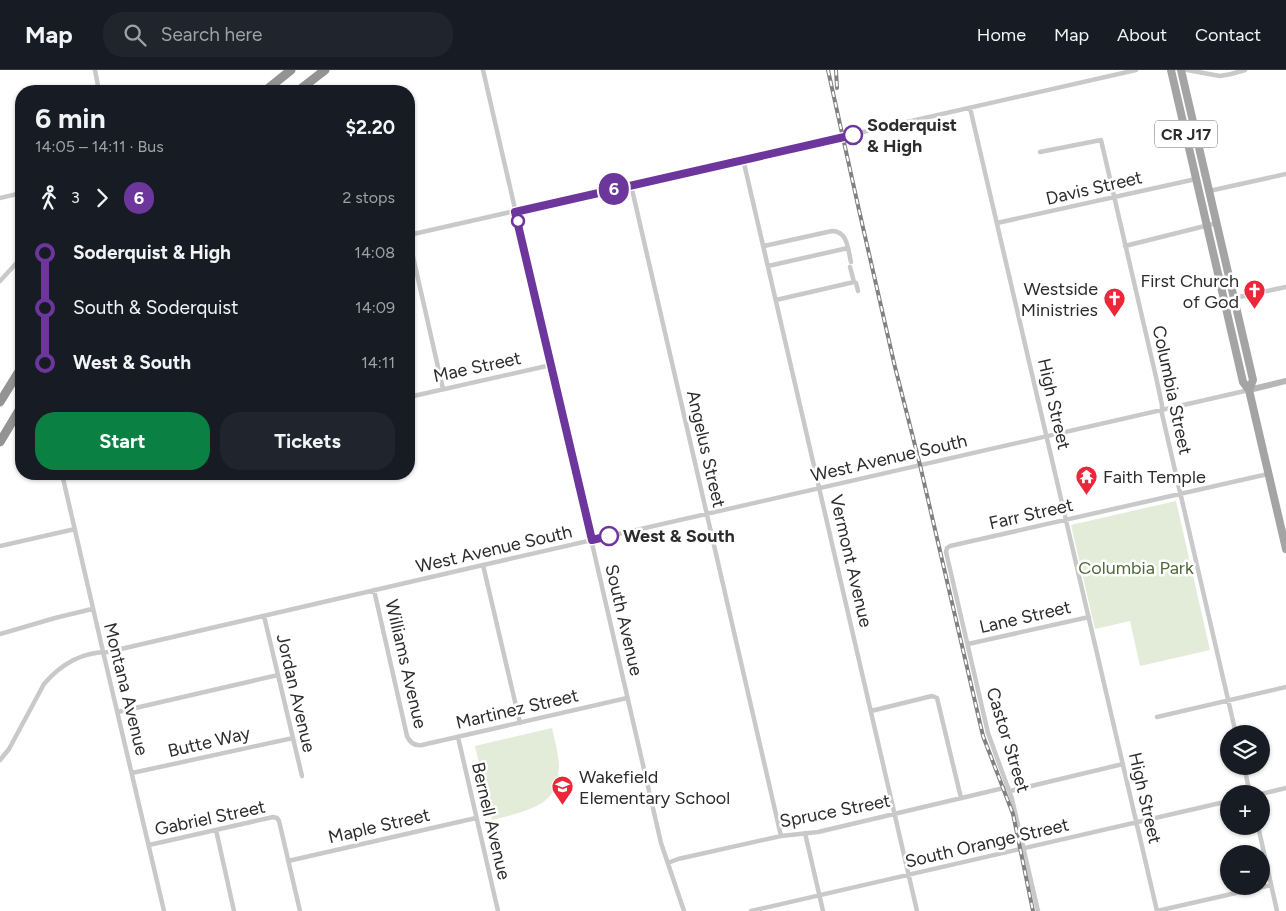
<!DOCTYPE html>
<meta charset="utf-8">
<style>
:root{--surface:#171b24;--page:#20242c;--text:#f1f3f6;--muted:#9ea1a6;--line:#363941;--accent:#0b8043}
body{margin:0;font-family:Figtree,sans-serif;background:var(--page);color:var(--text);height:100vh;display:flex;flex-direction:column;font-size:19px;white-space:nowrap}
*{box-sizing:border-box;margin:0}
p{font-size:16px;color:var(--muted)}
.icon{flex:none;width:28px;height:28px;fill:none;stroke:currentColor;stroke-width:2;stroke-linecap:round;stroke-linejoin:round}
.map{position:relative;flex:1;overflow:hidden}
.side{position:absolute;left:15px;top:15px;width:400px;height:395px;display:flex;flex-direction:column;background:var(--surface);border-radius:20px;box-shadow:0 1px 4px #0004}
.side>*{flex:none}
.badge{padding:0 10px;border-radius:16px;font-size:18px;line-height:32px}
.controls{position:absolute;left:1220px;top:655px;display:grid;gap:10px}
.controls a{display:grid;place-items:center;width:50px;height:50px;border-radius:50%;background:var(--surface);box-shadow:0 1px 4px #0004;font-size:25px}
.map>.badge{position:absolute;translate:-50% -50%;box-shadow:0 0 0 2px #fff}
.legs{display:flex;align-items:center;gap:8px;height:55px;padding:0 20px;font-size:16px}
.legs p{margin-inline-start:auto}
.headline{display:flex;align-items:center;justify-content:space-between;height:85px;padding:0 20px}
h1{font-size:28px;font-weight:700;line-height:38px}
.cta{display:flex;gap:10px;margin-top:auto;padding:10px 20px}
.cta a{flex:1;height:58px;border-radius:20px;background:var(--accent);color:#fff;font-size:20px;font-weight:700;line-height:58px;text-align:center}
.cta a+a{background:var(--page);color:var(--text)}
ul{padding:0 20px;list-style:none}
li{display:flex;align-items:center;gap:18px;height:55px;font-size:19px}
li i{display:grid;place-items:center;width:8px;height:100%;margin:0 6px;background:currentColor}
li i::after{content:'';width:12px;height:12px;margin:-6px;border:4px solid;border-radius:50%;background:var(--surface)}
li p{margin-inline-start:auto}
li:first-child i{background:linear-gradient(#0000 50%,currentColor 0)}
li:last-child i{background:linear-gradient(currentColor 50%,#0000 0)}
header{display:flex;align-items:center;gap:30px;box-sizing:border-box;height:70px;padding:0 25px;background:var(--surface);border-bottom:1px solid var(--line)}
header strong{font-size:24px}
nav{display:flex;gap:28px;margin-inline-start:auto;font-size:18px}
.search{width:350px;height:45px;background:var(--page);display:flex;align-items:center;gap:12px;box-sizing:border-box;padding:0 18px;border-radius:20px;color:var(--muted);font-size:19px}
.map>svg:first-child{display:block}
</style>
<header>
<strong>Map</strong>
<div class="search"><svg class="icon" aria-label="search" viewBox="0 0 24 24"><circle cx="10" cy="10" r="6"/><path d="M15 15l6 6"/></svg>Search here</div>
<nav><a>Home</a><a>Map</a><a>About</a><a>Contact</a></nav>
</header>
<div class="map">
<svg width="1286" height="841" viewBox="0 0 1286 841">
<rect width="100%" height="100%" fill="#fff"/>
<path fill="#e3ebd9" d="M1176,431L1210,580L1140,596L1130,551L1095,559L1071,455Z
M552,658C555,672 561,691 558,705C557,710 555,719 552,723C543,739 508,746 492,750L475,676Z"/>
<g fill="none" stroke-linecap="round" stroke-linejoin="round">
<path stroke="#c9c9c9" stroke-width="4.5" d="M95,0L99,21
M483,0L661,773L684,841
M1187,0L1220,6L1231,4L1245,0
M970,38L1157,841
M1040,82L1101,70L1156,307L1162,335V344L1236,664
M743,89L917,841
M631,115L781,766
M1209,121L1286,104
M0,128L21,123
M997,153L1196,109
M409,165L1136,0
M409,169L443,319
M764,176L832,161C848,161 848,180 851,192
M1125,176L1217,153
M768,196L848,178
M850,197L854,212
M0,211L21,188
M1234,228L1286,217
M776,230L854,212L856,213L858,221
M409,327L551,295
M62,404C95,550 130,695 164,841
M0,476L75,459
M483,495L520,653
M374,520L407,666C410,673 415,676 422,675L627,628
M264,546L302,706
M0,564L55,548L92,539
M968,574L1089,547
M871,641L932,626L937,628L961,728
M118,642L278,605
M1157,647L1286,617
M458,667L498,841
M0,690L9,679L44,614C61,594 82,582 108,582L483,495L1249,320
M1244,696L1250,724
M132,703L293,668
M1010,721L1123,694
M1261,724L1286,718
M1258,756L1277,841
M216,760L234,841
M805,763L823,841
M149,775L273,747L277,748L279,751L300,841
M288,791L476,748
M668,793L678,789L781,766L818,762L1008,717
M751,841L1229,731
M1038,841L1012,729L988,663L946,482L947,478L950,476L1268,404
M1157,841L1271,815"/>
<path stroke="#b6b6b6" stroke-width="6" d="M1249,320L1286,311"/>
<path stroke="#a4a4a4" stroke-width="8" d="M1171,0L1243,312L1249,320L1286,479
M1181,0L1253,310L1249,320"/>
<path stroke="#939393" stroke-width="9" d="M265,21L291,0
M298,21L325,0
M0,332L21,298
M0,372L21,337"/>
<defs>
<path id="rail" d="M828,0L859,140L895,297L920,395L983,666L1013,744L1033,841
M836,0L837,18"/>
</defs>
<use href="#rail" stroke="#818181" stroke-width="4"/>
<use href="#rail" stroke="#fff" stroke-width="2" stroke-dasharray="5.5" stroke-linecap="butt"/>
</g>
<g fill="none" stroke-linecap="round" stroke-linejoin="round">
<defs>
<path id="line-1" d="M609,466L592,470L515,142L853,65"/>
</defs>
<use href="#line-1" stroke="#fff" stroke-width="11"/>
<use href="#line-1" stroke="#6c369d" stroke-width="8"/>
</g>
<defs>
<symbol id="church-pin" viewBox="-11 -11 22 30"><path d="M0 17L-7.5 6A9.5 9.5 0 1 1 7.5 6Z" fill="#ea2839" stroke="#fff"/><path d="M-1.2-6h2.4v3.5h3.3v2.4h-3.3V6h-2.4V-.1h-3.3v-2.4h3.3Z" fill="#fff"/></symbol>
<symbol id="temple-pin" viewBox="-11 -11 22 30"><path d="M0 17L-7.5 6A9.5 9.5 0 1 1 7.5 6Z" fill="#ea2839" stroke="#fff"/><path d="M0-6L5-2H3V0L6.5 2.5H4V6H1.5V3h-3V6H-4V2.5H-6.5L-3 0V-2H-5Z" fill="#fff"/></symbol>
<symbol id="school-pin" viewBox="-11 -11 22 30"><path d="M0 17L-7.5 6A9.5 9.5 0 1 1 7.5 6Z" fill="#ea2839" stroke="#fff"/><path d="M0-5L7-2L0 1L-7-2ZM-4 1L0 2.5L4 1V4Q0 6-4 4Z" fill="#fff"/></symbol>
</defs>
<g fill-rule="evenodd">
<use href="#church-pin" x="1242" y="208" width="25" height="34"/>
<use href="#church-pin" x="1102" y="216" width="25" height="34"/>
<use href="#temple-pin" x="1074" y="394" width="25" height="34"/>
<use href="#school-pin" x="550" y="704" width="25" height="34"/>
</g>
<g fill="#fff" stroke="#6c369d" stroke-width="2.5">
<circle cx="853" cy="65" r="9"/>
<circle cx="518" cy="151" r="6"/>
<circle cx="609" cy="466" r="9"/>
</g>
<g text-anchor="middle" stroke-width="5" stroke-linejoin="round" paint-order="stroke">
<rect fill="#fff" stroke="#6b6b6b" stroke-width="1" x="1155" y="50.5" width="62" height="27" rx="4"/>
<g font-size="16" font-weight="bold" fill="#2c2c2c">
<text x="1186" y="70">CR J17</text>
</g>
<g font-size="18" font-weight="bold" fill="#2c2c2c" stroke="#fff" text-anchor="start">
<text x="867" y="61">Soderquist<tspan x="867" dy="21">&amp; High</tspan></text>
<text x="623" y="472">West &amp; South</text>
</g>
<g font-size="18" fill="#2c2c2c" stroke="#fff">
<text transform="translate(1094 118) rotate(-13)" y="6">Davis Street</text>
<text transform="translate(477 297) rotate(-12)" y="6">Mae Street</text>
<text transform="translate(1172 320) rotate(78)" y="6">Columbia Street</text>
<text transform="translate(1054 334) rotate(77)" y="6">High Street</text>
<text transform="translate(706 379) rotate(77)" y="6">Angelus Street</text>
<text transform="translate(889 388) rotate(-13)" y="6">West Avenue South</text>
<text transform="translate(1031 444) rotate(-13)" y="6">Farr Street</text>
<text transform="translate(494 479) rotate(-13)" y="6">West Avenue South</text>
<text transform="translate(851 491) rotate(77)" y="6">Vermont Avenue</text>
<text transform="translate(1025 547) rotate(-13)" y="6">Lane Street</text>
<text transform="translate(624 550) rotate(77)" y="6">South Avenue</text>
<text transform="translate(406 594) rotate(77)" y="6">Williams Avenue</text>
<text transform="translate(126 619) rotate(76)" y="6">Montana Avenue</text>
<text transform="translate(296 623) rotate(77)" y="6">Jordan Avenue</text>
<text transform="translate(517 639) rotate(-13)" y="6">Martinez Street</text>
<text transform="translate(1008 670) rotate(73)" y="6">Castor Street</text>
<text transform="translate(209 672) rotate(-13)" y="6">Butte Way</text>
<text transform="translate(1145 728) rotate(77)" y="6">High Street</text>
<text transform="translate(835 741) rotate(-11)" y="6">Spruce Street</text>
<text transform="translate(210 748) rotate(-12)" y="6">Gabriel Street</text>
<text transform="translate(491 751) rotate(77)" y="6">Bernell Avenue</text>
<text transform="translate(379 756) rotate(-13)" y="6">Maple Street</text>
<text transform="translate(987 773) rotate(-13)" y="6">South Orange Street</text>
</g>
<g font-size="18" fill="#2c2c2c" stroke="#fff" text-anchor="end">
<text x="1239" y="217">First Church<tspan x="1239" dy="21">of God</tspan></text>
<text x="1098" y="225">Westside<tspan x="1098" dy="21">Ministries</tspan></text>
<text x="1103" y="413" text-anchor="start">Faith Temple</text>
<text x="579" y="713" text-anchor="start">Wakefield<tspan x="579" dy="21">Elementary School</tspan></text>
</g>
<g font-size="18" fill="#506939" stroke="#fff">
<text x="1136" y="504">Columbia Park</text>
</g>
</g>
</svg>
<div class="controls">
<a><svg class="icon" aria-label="layers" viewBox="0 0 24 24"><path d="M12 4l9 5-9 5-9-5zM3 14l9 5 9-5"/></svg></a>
<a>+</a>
<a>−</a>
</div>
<b class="badge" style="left:614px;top:119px;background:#6c369d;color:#fff">6</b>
<section class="side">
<div class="headline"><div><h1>6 min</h1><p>14:05 – 14:11 · Bus</p></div><b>$2.20</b></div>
<div class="legs"><svg class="icon" aria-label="walk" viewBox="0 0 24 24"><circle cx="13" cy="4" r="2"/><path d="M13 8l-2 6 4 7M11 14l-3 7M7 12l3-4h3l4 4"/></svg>3<svg class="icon" aria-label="forward" viewBox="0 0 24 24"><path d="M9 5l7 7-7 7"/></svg><b class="badge" style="background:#6c369d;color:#fff">6</b><p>2 stops</p></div>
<ul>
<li><i style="color:#6c369d"></i><b>Soderquist &amp; High</b><p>14:08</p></li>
<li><i style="color:#6c369d"></i><span>South &amp; Soderquist</span><p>14:09</p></li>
<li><i style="color:#6c369d"></i><b>West &amp; South</b><p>14:11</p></li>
</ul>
<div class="cta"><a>Start</a><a>Tickets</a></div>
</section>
</div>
